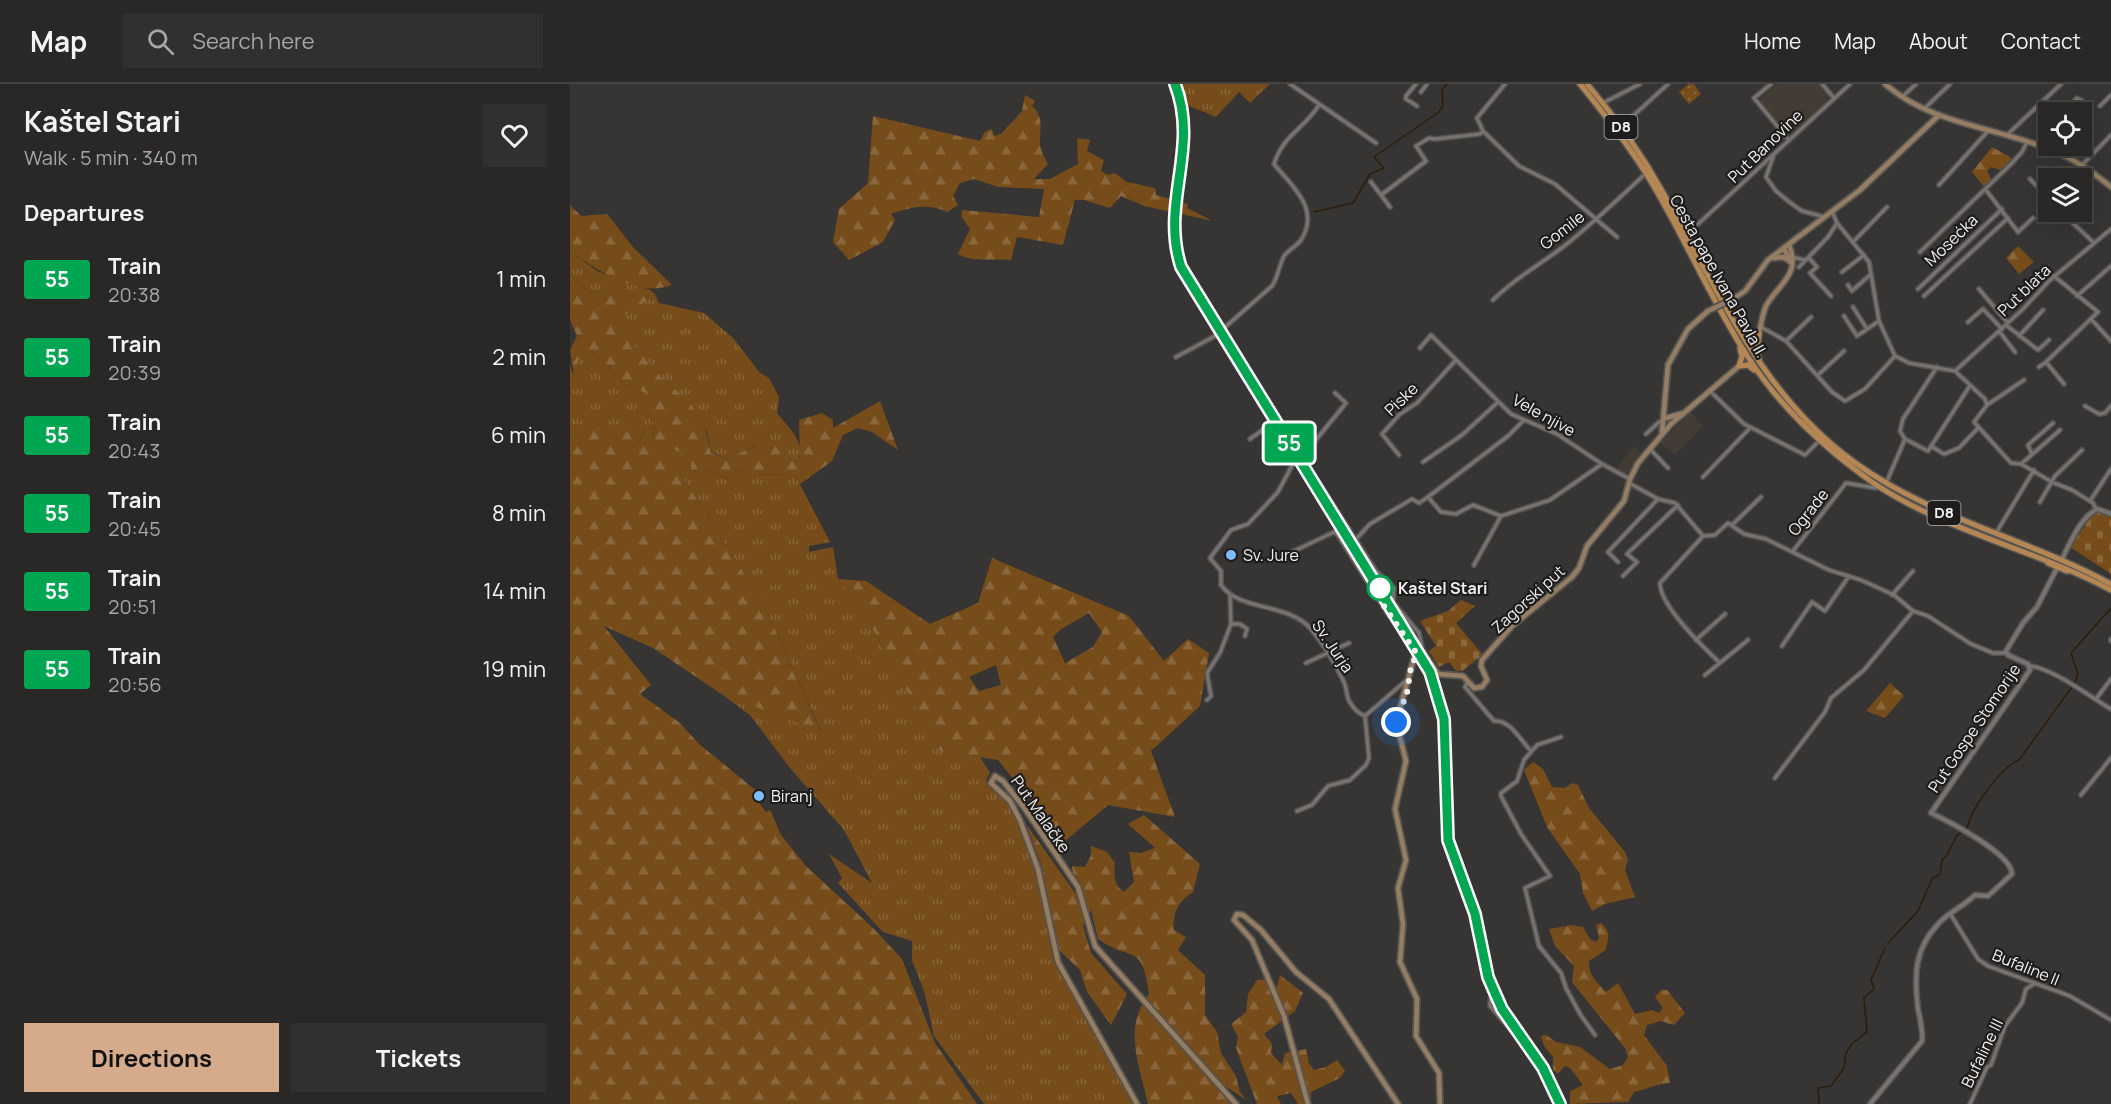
<!DOCTYPE html>
<meta charset="utf-8">
<style>
:root{--surface:#292826;--page:#31302e;--text:#f1f3f6;--muted:#a5a6a7;--line:#454443;--accent:#d6ab8b}
body{margin:0;font-family:Manrope,sans-serif;background:var(--page);color:var(--text);height:100vh;display:flex;flex-direction:column;font-size:22px;white-space:nowrap}
*{box-sizing:border-box;margin:0}
p{font-size:20px;color:var(--muted)}
.icon{flex:none;width:33px;height:33px;fill:none;stroke:currentColor;stroke-width:2;stroke-linecap:round;stroke-linejoin:round}
.map{position:relative;flex:1;overflow:hidden}
.side{display:flex;flex-direction:column;background:var(--surface);width:570px}
.side>*{flex:none}
.badge{padding:0 12px;border-radius:4px;font-size:21px;line-height:39px}
.fabs{position:absolute;left:1468px;top:18px;display:grid;gap:12px}
.fabs a{display:grid;place-items:center;width:54px;height:54px;border-radius:0px;background:var(--surface);box-shadow:0 6px 24px #0002,0 0 0 2px var(--line);font-size:30px}
.you{position:absolute;width:30px;height:30px;margin:-15px;border:4px solid #fff;border-radius:50%;background:#1a73e8;box-shadow:0 0 0 9px #1a73e833}
.map>.badge{position:absolute;translate:-50% -50%;box-shadow:0 0 0 3px #fff}
h2{padding:0 24px;font-size:22px;line-height:54px}
.round{display:grid;place-items:center;flex:none;width:63px;height:63px;border-radius:0px;background:var(--page)}
.head{display:flex;align-items:center;justify-content:space-between;height:102px;padding:0 24px}
h1{font-size:28px;font-weight:700;line-height:45px}
.primary-button{display:flex;gap:12px;margin-top:auto;padding:12px 24px}
.primary-button a{flex:1;height:69px;border-radius:0px;background:var(--accent);color:#111;font-size:24px;font-weight:700;line-height:69px;text-align:center}
.primary-button a+a{background:var(--page);color:var(--text)}
ul{padding:0;list-style:none}
li{display:flex;align-items:center;gap:18px;height:78px;padding:0 24px}
li div{flex:1}
li b{display:block;font-size:22px}
li em{font-style:normal}
li .badge{min-width:66px;font-weight:700;text-align:center}
header{display:flex;align-items:center;gap:36px;box-sizing:border-box;height:84px;padding:0 30px;background:var(--surface);border-bottom:2px solid var(--line)}
header strong{font-size:28px}
nav{display:flex;gap:33px;margin-inline-start:auto;font-size:21px}
.search{width:420px;height:54px;background:var(--page);display:flex;align-items:center;gap:15px;box-sizing:border-box;padding:0 21px;border-radius:0px;color:var(--muted);font-size:22px}
main{display:flex;flex:1;min-height:0}
.map>svg:first-child{display:block}
</style>
<header>
<strong>Map</strong>
<div class="search"><svg class="icon" aria-label="search" viewBox="0 0 24 24"><circle cx="10" cy="10" r="6"/><path d="M15 15l6 6"/></svg>Search here</div>
<nav><a>Home</a><a>Map</a><a>About</a><a>Contact</a></nav>
</header>
<main>
<section class="side">
<div class="head"><div><h1>Kaštel Stari</h1><p>Walk · 5 min · 340 m</p></div><a class="round"><svg class="icon" aria-label="heart" viewBox="0 0 24 24"><path d="M12 20l-8-8c-3-5 5-10 8-4 3-6 11-1 8 4z"/></svg></a></div>
<h2>Departures</h2>
<ul>
<li><span class="badge" style="background:#00a651;color:#fff">55</span><div><b>Train</b><p>20:38</p></div><em>1 min</em></li>
<li><span class="badge" style="background:#00a651;color:#fff">55</span><div><b>Train</b><p>20:39</p></div><em>2 min</em></li>
<li><span class="badge" style="background:#00a651;color:#fff">55</span><div><b>Train</b><p>20:43</p></div><em>6 min</em></li>
<li><span class="badge" style="background:#00a651;color:#fff">55</span><div><b>Train</b><p>20:45</p></div><em>8 min</em></li>
<li><span class="badge" style="background:#00a651;color:#fff">55</span><div><b>Train</b><p>20:51</p></div><em>14 min</em></li>
<li><span class="badge" style="background:#00a651;color:#fff">55</span><div><b>Train</b><p>20:56</p></div><em>19 min</em></li>
</ul>
<div class="primary-button"><a>Directions</a><a>Tickets</a></div>
</section>
<div class="map">
<svg width="1541" height="1020" viewBox="0 0 1541 1020">
<defs>
<pattern id="grass-tufts" width="24" height="20" patternUnits="userSpaceOnUse" patternTransform="scale(1.5)"><rect width="24" height="20" fill="#764c1a"/><path d="M3 7l-1-3M5 7V3M7 7l1-3M15 17l-1-3M17 17v-4M19 17l1-3" fill="none" stroke="#8a663c"/></pattern>
<pattern id="forest-firs" width="22" height="20" patternUnits="userSpaceOnUse" patternTransform="scale(1.5)"><rect width="22" height="20" fill="#764c1a"/><path d="M5 1l3.5 6h-7zM16 11l3.5 6h-7z" fill="#8a663c"/></pattern>
<pattern id="cemetery-stones" width="16" height="16" patternUnits="userSpaceOnUse" patternTransform="scale(1.5)"><rect width="16" height="16" fill="#764c1a"/><path d="M2 7V4a2 2 0 0 1 4 0v3zM10 15v-3a2 2 0 0 1 4 0v3z" fill="#8a663c"/></pattern>
<pattern id="garden-dots" width="8" height="8" patternUnits="userSpaceOnUse" patternTransform="scale(1.5)"><rect width="8" height="8" fill="#764c1a"/><path d="M2 2h.1M6 6h.1" fill="none" stroke="#8a663c" stroke-width="1.8" stroke-linecap="round"/></pattern>
</defs>
<rect width="100%" height="100%" fill="#373533"/>
<path fill="#433c35" d="M1207,0H1249L1258,10L1259,16L1221,50H1217L1188,16Z
M1121,328L1133,342L1105,371L1090,359Z
M1064,362L1072,371L1064,379L1059,393L1045,386Z"/>
<path fill="url(#grass-tufts)" d="M608,0H700L680,19L669,8L646,33L617,21Z
M0,167L27,187L80,206L85,210L89,219L134,229L163,254L190,289L199,294L209,313L207,329C217,342 239,361 227,378L184,362L159,375L141,368L137,347L112,311L92,294L43,238L83,212L18,207L0,192Z
M22,267L56,301L78,310L84,340L81,361L69,359L75,344H12L0,355V281L3,290L8,277Z
M103,365L122,373L121,386L141,388L157,395L168,385L179,390L225,391L260,458L239,462V468L263,463L268,495L297,535L370,667L410,673L420,689L416,696L419,702L440,721L453,753L466,789L483,874L563,1020H414L364,952L355,910L342,876V857L313,848L268,799L272,794L259,770L302,799L274,746L220,684L180,631L150,609L251,647L193,519L96,367Z"/>
<path fill="url(#forest-firs)" fill-rule="evenodd" d="M455,11L465,17L462,22C475,34 469,45 470,60C470,66 475,74 478,80L464,95H480L508,80L507,54L520,56L517,67L534,76L531,87L538,91L545,89L557,98L585,104L586,111L618,120L617,124L643,137L574,122L551,112L540,124L514,116H505L493,161L447,153L441,176C423,174 404,179 388,170L400,145L391,132L392,126L469,133L474,105L428,103L404,95L390,99L383,112L388,121L377,128C358,119 341,123 321,130L325,136L313,158L279,176L263,158L269,125L298,99L303,32L410,57L415,48L422,45L424,52L431,50L452,27Z
M1422,63L1442,74L1431,86L1421,83L1417,87L1422,97L1416,105L1402,88Z
M0,121L11,132L37,130L63,163L102,201C68,214 28,187 0,167Z
M1448,162L1464,178L1449,190L1436,174Z
M0,192L18,207L85,212L43,238L92,294L112,311L133,334L141,369L159,375C182,363 191,355 217,367L220,376L227,378L230,373L229,336L252,329L263,336V344L310,317L328,366L302,348L288,344L273,351L262,377L230,400L225,391L179,390L168,385L158,395L141,388L121,386V373L103,365L96,367L193,519L251,648L150,609L83,564L34,542L81,601L70,610L110,639L129,660L189,709L185,713L196,728L200,726L211,751L236,782L303,844L332,875L365,959L407,1020H0V355L11,344L28,342L75,344L69,358L81,361L84,340L71,325L78,310L56,301L22,267L8,277L4,291L0,266L7,252L0,236Z
M422,474L559,532L594,577L618,555L639,569L630,622L581,667L605,733L538,721L494,758L428,676L370,667L297,535L268,495L296,497L360,540L408,519ZM519,529L532,548L523,563L495,579L483,553L491,545ZM426,581L431,601L409,607L399,593Z
M1320,599L1334,612L1315,634L1296,627Z
M963,678L973,685L982,703L994,704L1003,699L1008,701L1019,724L1055,768L1058,776L1055,786L1065,813L1035,820L1022,827L1013,809L1010,790L977,743L954,686Z
M574,731L630,780L623,808C609,817 602,828 604,846L616,853L608,866L635,891V931L647,948L651,969L666,992L670,1008L676,1016L636,989L661,1020H578C570,982 552,944 579,910C572,857 562,879 528,855L521,826L513,842L521,869L557,910L541,941L517,908L510,886L489,866L471,780L456,740L506,810L502,782L515,783L521,771V762L537,768L545,779C544,791 543,800 554,808L564,798L559,768L571,769L585,764L558,740Z
M1031,839C1043,850 1037,854 1036,866L1019,877C1018,891 1027,899 1036,908L1048,899L1065,930L1082,926L1089,929L1093,924L1085,913L1091,906H1097L1115,929L1104,941L1091,937L1077,941L1074,951L1097,982L1100,999C1087,999 1077,1006 1064,1008L1058,1018L1000,1020V1007L1013,1001L1000,984L995,982L988,990L983,986V973L974,962L971,952L976,951L986,958L1010,963L1040,985L1053,981L1058,973L1055,964L1002,898L1004,882L985,862L979,845L1002,841L1013,843L1020,855L1026,858L1029,854L1026,841Z
M710,891L733,909L725,927L694,950L702,960L701,969L712,981L715,969L736,965L739,979L744,986L756,983L767,976L775,987L770,994L741,1008V1020H728L721,1009L707,1012L711,1020H687L666,964L668,953L661,940L676,928L678,910L687,896L700,895L707,903Z"/>
<path fill="url(#cemetery-stones)" d="M1526,426L1541,431V490L1500,463Z
M891,516L905,522L886,539L913,571L892,587H886L879,578L869,583L859,567L866,562L850,537L878,527Z"/>
<path fill="url(#garden-dots)" d="M1119,0H1124L1131,10L1119,20L1109,8Z"/>
<g fill="none" stroke-linecap="round" stroke-linejoin="round">
<path stroke="#2d1c09" stroke-width="1.5" d="M744,128L783,119L800,90L814,84L804,73L869,28L873,22L872,6L877,0
M1505,599L1508,590L1501,569L1541,524
M1397,745C1400,726 1431,683 1449,676L1502,603
M1318,859L1348,827L1362,795L1370,790L1372,776L1377,771L1387,751L1394,748
M1249,1020L1248,1004L1261,1002L1274,984L1276,969L1282,960L1297,948L1294,914L1304,905L1301,896L1315,864"/>
<defs>
<path id="minor" d="M720,0L806,59
M846,0L836,12V15L847,22
M1201,0L1184,14L1218,55
M1252,0L1264,14
M851,8L857,0
M1332,13L1346,0
M1033,19L1070,0
M1530,22L1541,11
M1354,25L1380,0
M1493,28L1507,14L1514,18
M1051,43L1098,0
M913,47L949,82L985,100L1047,153
M1438,50L1491,0
M1469,61L1479,45
M1203,73L1196,93L1206,107L1218,117L1232,127L1255,133
M1512,81L1541,51
M1460,95L1479,115
M801,98L811,111
M1369,101L1418,47
M1416,106L1448,148L1463,134
M820,123L811,111L856,77L846,62L859,54L865,55L910,50L913,47L907,34L935,0
M1491,128L1523,158
M1267,139L1299,178L1309,237L1325,272L1339,279L1385,287
M1128,140L1280,0
M1284,157L1317,123
M1350,168L1441,80L1452,68L1457,58
M1222,173L1235,176
M1239,174L1247,183L1240,189L1261,212
M1229,183L1258,153L1267,139L1263,129
M1272,188L1294,171
M1484,192L1528,228L1476,278L1494,300
M1278,201L1282,207L1301,190
M1348,205L1432,125
M1409,205L1438,239
M1354,212L1438,134
M1507,212L1541,182
M923,216C946,193 968,182 993,163C1021,141 1047,116 1073,92
M1283,223L1297,245
M1274,232L1287,252L1309,237
M1521,235L1541,257
M1398,238L1413,225L1432,245
M1436,241L1468,266L1479,256
M1191,243L1216,257L1262,308L1275,317L1295,305L1325,272
M1429,247L1445,268
M1449,252L1473,226
M1216,257L1241,233
M850,264L861,251L941,330L987,350L1032,380L1060,395
M606,273L645,252L702,202C708,193 709,182 714,172C718,166 727,162 731,156C751,125 722,102 704,80C713,51 734,45 749,21
M1469,283L1476,278
M1385,287L1415,315L1417,321L1404,338L1441,379L1451,380L1482,398L1502,406L1523,419L1526,425
M1385,287L1452,226L1479,197L1541,145
M1248,291L1274,267
M1140,307L1174,340L1235,371L1247,359
M765,309L776,319L732,373L806,487L824,504L823,518L849,549L853,568
M1417,321L1454,296
M1515,322L1529,330L1535,329L1541,322
M1076,350L1089,338L1093,337
M680,355L698,342H702L726,374
M1335,355L1358,367L1399,303
M1361,362L1374,370L1389,364L1408,344
M1080,365L1098,384
M1462,370L1458,361L1483,339
M829,371L812,350L830,330L847,319L885,277
M732,373L726,374L708,408L678,440L661,446L640,474L651,487V501C669,527 718,519 740,544C753,559 765,580 774,598C777,605 776,614 781,620C784,625 790,630 795,632L839,594
M853,378L892,351L928,318
M1451,380L1490,346
M1133,393L1179,345
M1317,397L1335,355L1330,347L1333,335L1367,283
M1059,399L1088,415L1105,419L1133,452
M858,413L938,352L954,336
M1520,417L1541,385
M1470,418L1485,392L1512,366
M1162,441L1191,413
M1426,449L1464,386
M1133,452L1145,451L1158,439L1174,450L1196,455L1259,486L1291,496L1324,511L1343,527L1358,532L1401,560L1423,569H1436
M1133,452L1090,499C1090,521 1133,563 1150,579
M786,455L800,440L842,415L849,419L858,413L871,428L886,430L903,421L931,432
M1223,467L1276,399L1306,404
M722,468L764,448L767,450L816,527L847,570
M1048,478L1038,468L1088,415
M904,481L931,432L980,416L1032,380
M1053,492L1067,478L1057,470L1108,421
M1322,511L1343,487
M661,540H670L677,545L675,552
M1541,555V557
M1126,556L1155,530
M1212,562L1242,518L1255,527L1279,492
M844,574C884,597 869,715 876,757C881,785 895,808 903,835C910,860 911,886 921,910L920,922L962,970L974,989L986,1020
M736,579L779,559
M1460,582C1482,584 1519,612 1541,625
M1135,591L1178,556
M898,597L895,603L924,637C940,635 951,657 961,667
M1526,615L1541,595
M637,616L641,612L637,589L650,569L661,540L660,511
M991,653L967,661L954,676L947,697L931,709V712L951,750L980,792L955,804L969,862L991,889L996,904L1010,930L1025,951
M1205,694L1255,628L1261,614L1294,586L1343,527
M1511,711L1541,674
M727,727L742,721L758,702L780,696L796,681L799,674L795,632
M1381,831L1408,875L1418,882L1500,912L1541,936
M1400,1020L1417,983L1421,981L1435,942L1452,919L1456,905L1465,899"/>
<path id="tertiary" d="M1493,473C1501,457 1512,431 1528,425L1541,430
M1300,1020L1352,957C1353,946 1350,935 1348,925C1344,891 1344,865 1369,839C1379,828 1394,822 1405,811L1418,812L1442,790C1442,770 1378,737 1361,729L1460,586L1458,580L1438,571L1436,567L1453,539L1467,523L1487,484"/>
<path id="secondary" d="M1315,0C1363,42 1430,43 1486,68C1506,76 1524,89 1541,103
M1214,164L1220,178
M1204,174L1213,173L1220,177
M1163,215L1175,207L1198,176L1290,106L1369,31
M1189,250C1191,241 1192,231 1196,222C1209,199 1231,191 1219,161
M1096,334L1114,329
M1092,348L1098,281L1118,245L1138,227
M567,1020L488,878L468,785L450,736L440,717L421,699L425,692L433,697L453,722L508,803L525,862L666,1020
M738,1020L714,932L682,856L664,836L667,830L673,831L691,846L726,888L759,915L828,1020
M870,1020L869,989L846,952L847,915L830,878L833,840L828,804L836,776L825,725L836,677L826,638L844,574L853,568L868,590L893,592L904,604L912,603L917,596L911,582L912,576L942,542L1002,493L1009,484L1017,462L1054,417L1060,395L1068,379L1101,340L1169,282"/>
<path id="primary" d="M1010,0C1036,32 1061,64 1082,99C1116,156 1142,218 1178,273C1210,323 1254,364 1302,398C1374,447 1464,465 1541,506
M1017,0C1045,33 1071,69 1092,107C1148,205 1190,310 1284,378C1362,435 1457,454 1541,500
M1189,250L1187,268L1189,275
M1170,264L1172,273L1169,282L1178,281L1184,286
M1478,479L1497,487"/>
</defs>
<use href="#minor" stroke="#565452" stroke-width="6"/>
<use href="#tertiary" stroke="#565452" stroke-width="7"/>
<use href="#secondary" stroke="#565452" stroke-width="8"/>
<use href="#primary" stroke="#565452" stroke-width="8"/>
<use href="#minor" stroke="#767371" stroke-width="3"/>
<use href="#tertiary" stroke="#767371" stroke-width="4"/>
<use href="#secondary" stroke="#947d62" stroke-width="4.5"/>
<use href="#primary" stroke="#b38654" stroke-width="5"/>
<path stroke="#d2d0ce" stroke-width="1.5" d="M605,0C629,64 591,120 611,183L860,588L874,635L878,756L905,830L918,893L932,925L973,984L990,1020"/>
<defs>
<path id="secondary-bridge" d="M1138,227L1163,215"/>
</defs>
<use href="#secondary-bridge" stroke="#565452" stroke-width="8" stroke-linecap="butt"/>
<use href="#secondary-bridge" stroke="#947d62" stroke-width="4.5"/>
</g>
<g fill="none" stroke-linecap="round" stroke-linejoin="round">
<defs>
<path id="line" d="M605,0C630,65 590,118 611,183L860,588L874,635L878,756L905,830L918,893L932,925L973,984L990,1020"/>
</defs>
<use href="#line" stroke="#fff" stroke-width="14"/>
<use href="#line" stroke="#00a651" stroke-width="9"/>
<path stroke="#f2f0ef" stroke-width="6" stroke-dasharray="0 10.8" d="M810,504L801,503L847,570L841,583L837,609L826,638"/>
</g>
<g fill="#7cbef9" stroke="#1e1d1c" stroke-width="2">
<circle cx="661" cy="471" r="6"/>
<circle cx="189" cy="712" r="6"/>
</g>
<circle fill="#fff" stroke="#00a651" stroke-width="3" cx="810" cy="504" r="12"/>
<g text-anchor="middle" stroke-width="4.5" stroke-linejoin="round" paint-order="stroke">
<g fill="#1e1d1c" stroke="#b2b1b0" stroke-width="1.5">
<rect x="1034.5" y="31" width="33" height="24" rx="4.5"/>
<rect x="1357.5" y="417" width="33" height="24" rx="4.5"/>
</g>
<g font-size="15" font-weight="bold" fill="#f2f0ef">
<text x="1051" y="48">D8</text>
<text x="1374" y="434">D8</text>
</g>
<g font-size="16" fill="#f2f0ef" stroke="#1e1d1c">
<text transform="translate(1195 62) rotate(-44)" y="6">Put Banovine</text>
<text transform="translate(992 146) rotate(-38)" y="6">Gomile</text>
<text transform="translate(1381 156) rotate(-44)" y="6">Mosećka</text>
<text transform="translate(1149 192) rotate(61)" y="6">Cesta pape Ivana Pavla II.</text>
<text transform="translate(1454 206) rotate(-44)" y="6">Put blata</text>
<text transform="translate(831 315) rotate(-44)" y="6">Piske</text>
<text transform="translate(974 331) rotate(29)" y="6">Vele njive</text>
<text transform="translate(1238 428) rotate(-52)" y="6">Ograde</text>
<text transform="translate(958 515) rotate(-42)" y="6">Zagorski put</text>
<text transform="translate(763 562) rotate(56)" y="6">Sv. Jurja</text>
<text transform="translate(1404 644) rotate(-56)" y="6">Put Gospe Stomorije</text>
<text transform="translate(471 730) rotate(55)" y="6">Put Malačke</text>
<text transform="translate(1456 883) rotate(22)" y="6">Bufaline II</text>
<text transform="translate(1412 969) rotate(-64)" y="6">Bufaline III</text>
</g>
<g font-size="16" fill="#f2f0ef" stroke="#1e1d1c" text-anchor="start">
<text x="673" y="477">Sv. Jure</text>
<text x="201" y="718">Biranj</text>
</g>
<g font-size="16" font-weight="bold" fill="#f2f0ef" stroke="#1e1d1c" text-anchor="start">
<text x="828" y="510">Kaštel Stari</text>
</g>
</g>
</svg>
<div class="fabs">
<a><svg class="icon" aria-label="locate" viewBox="0 0 24 24"><circle cx="12" cy="12" r="6"/><path d="M12 2v4M12 18v4M2 12h4M18 12h4"/></svg></a>
<a><svg class="icon" aria-label="layers" viewBox="0 0 24 24"><path d="M12 4l9 5-9 5-9-5zM3 14l9 5 9-5"/></svg></a>
</div>
<div class="you" style="left:826px;top:638px"></div>
<b class="badge" style="left:719px;top:359px;background:#00a651;color:#fff">55</b>
</div>
</main>
